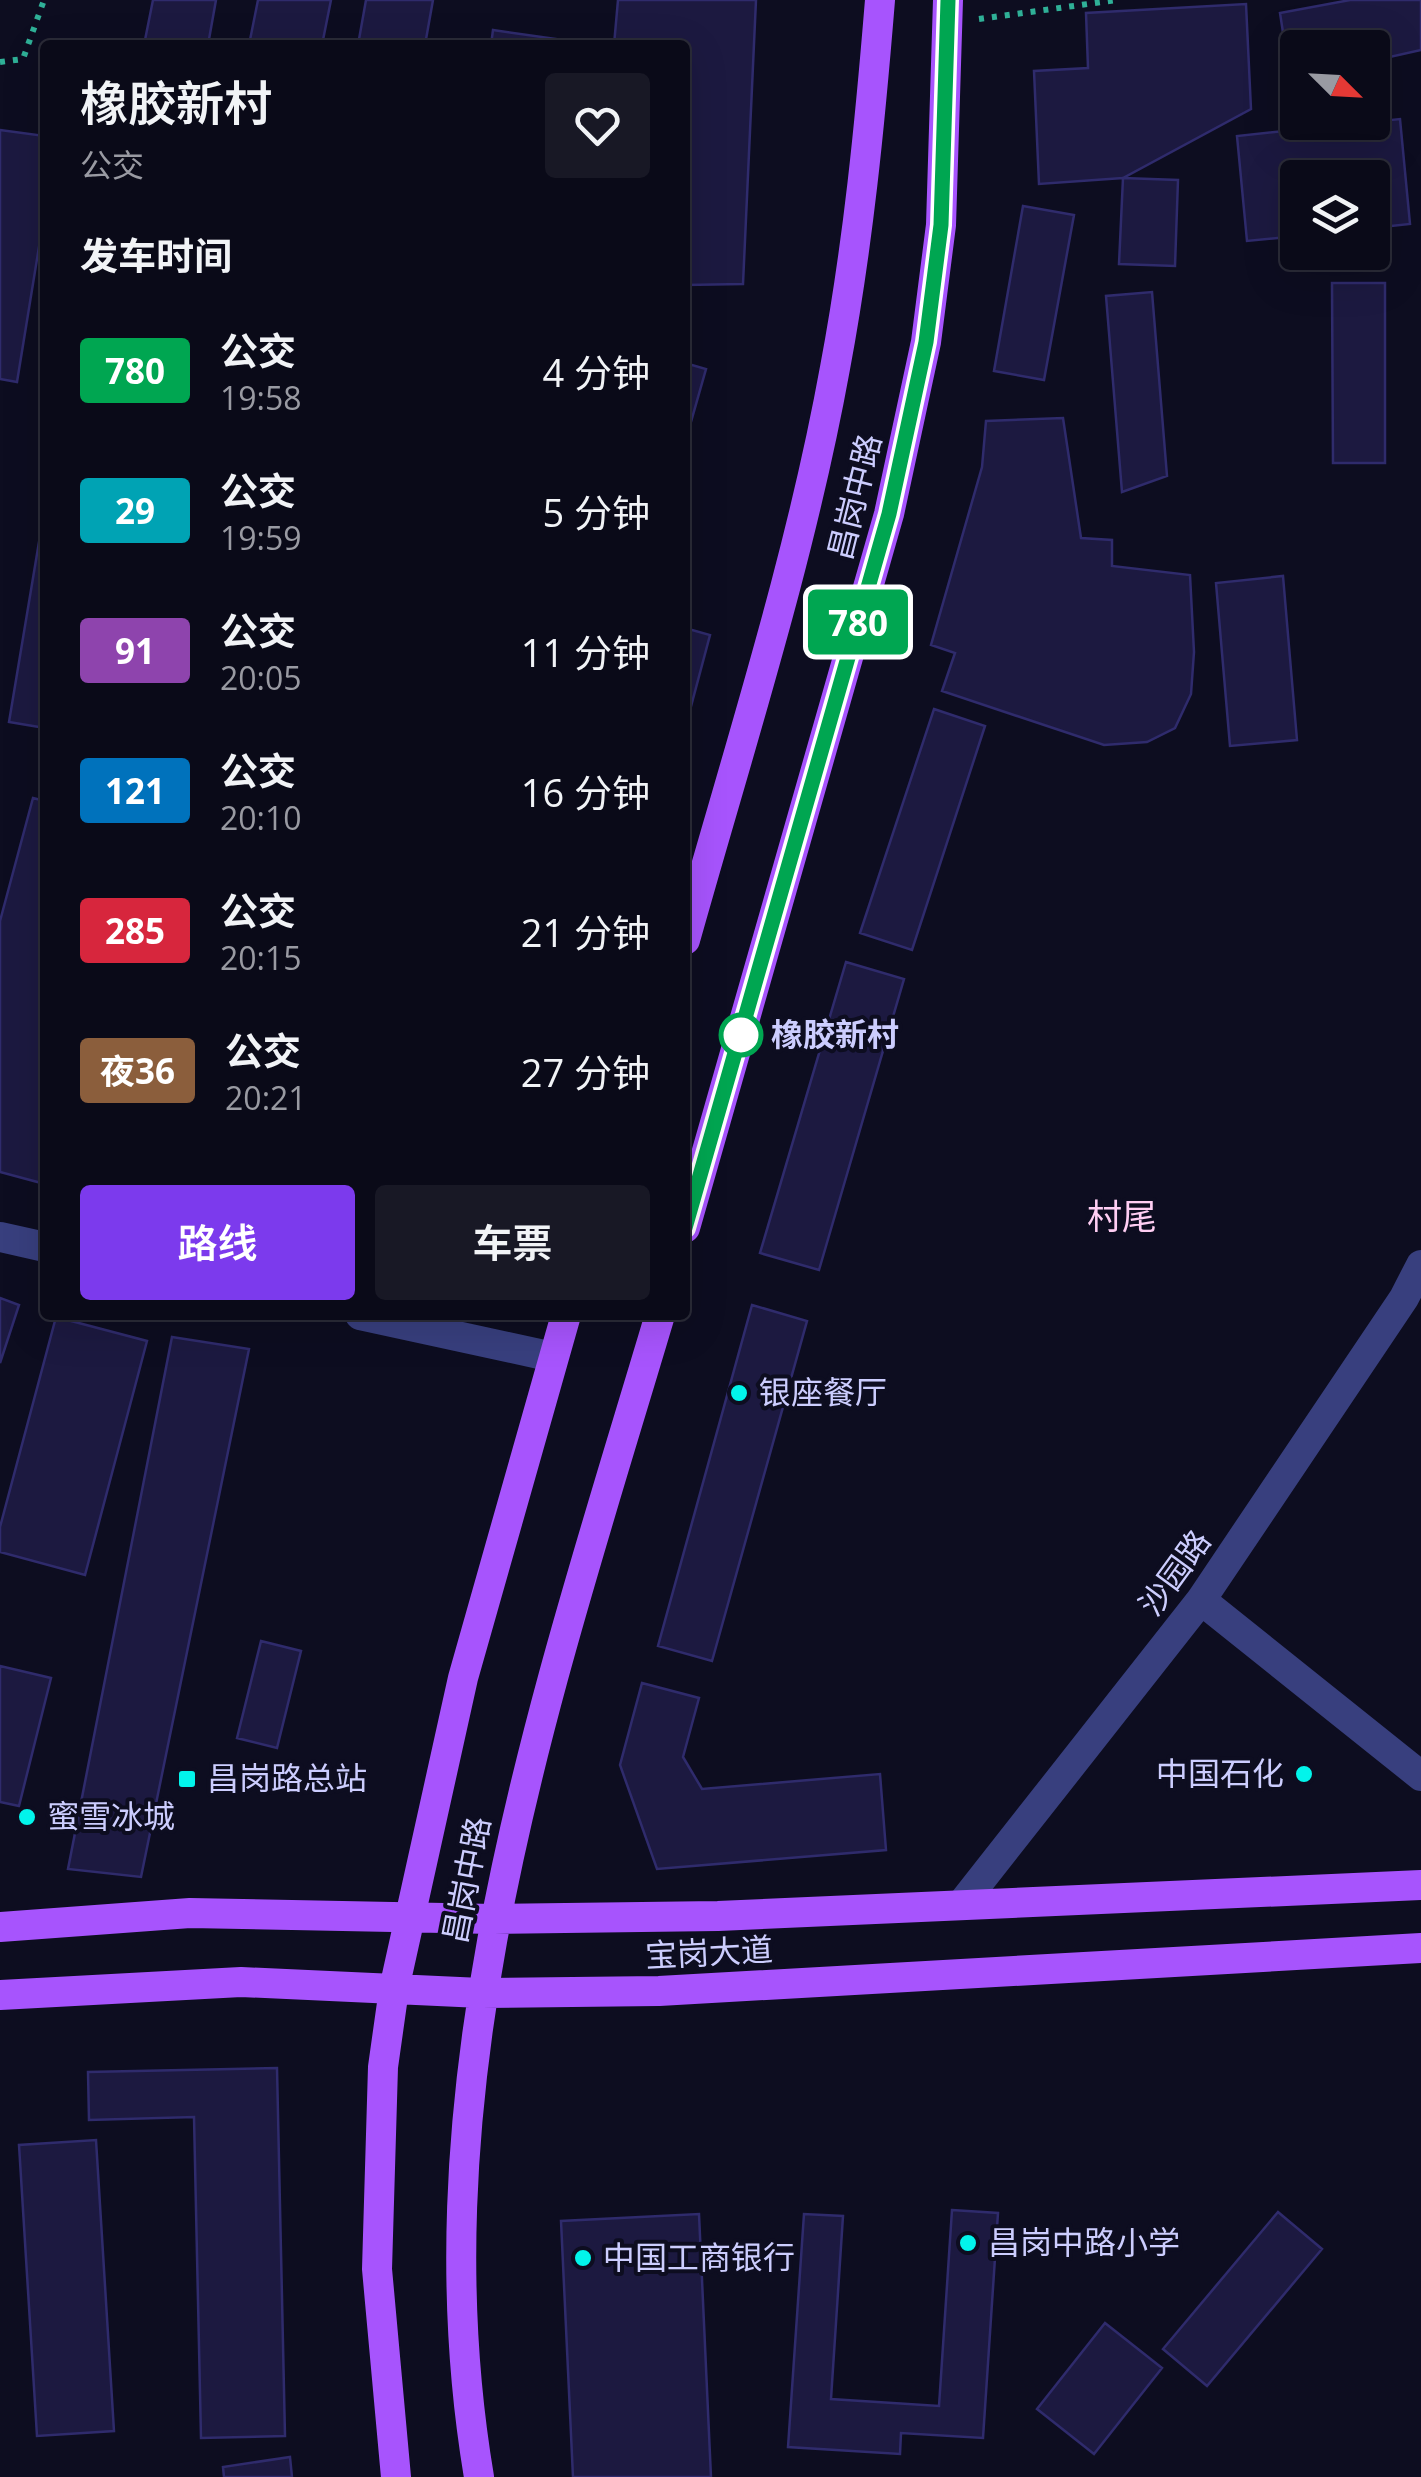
<!DOCTYPE html>
<html lang="zh">
<meta charset="utf-8">
<style>
:root{--surface:#0a0a18;--page:#181825;--text:#f1f3f6;--muted:#999aa2;--line:#2a2b37;--accent:#7c3aed}
body{margin:0;font-family:"Open Sans","Noto Sans SC",sans-serif;background:var(--page);color:var(--text);height:100vh;display:flex;flex-direction:column;font-size:38px;white-space:nowrap}
*{box-sizing:border-box;margin:0}
p{font-size:32px;color:var(--muted)}
.icon{flex:none;width:55px;height:55px;fill:none;stroke:currentColor;stroke-width:2;stroke-linecap:round;stroke-linejoin:round}
.map{position:relative;flex:1;overflow:hidden}
.side{position:absolute;left:40px;top:40px;width:650px;height:1280px;display:flex;flex-direction:column;background:var(--surface);border-radius:10px;box-shadow:0 10px 40px #0002,0 0 0 2px var(--line)}
.side>*{flex:none}
.badge{padding:0 20px;border-radius:8px;font-size:35px;line-height:65px}
.needle{width:65px;rotate:114deg}
.controls{position:absolute;left:1280px;top:30px;display:grid;gap:20px}
.controls a{display:grid;place-items:center;width:110px;height:110px;border-radius:10px;background:var(--surface);box-shadow:0 10px 40px #0002,0 0 0 2px var(--line);font-size:50px}
.map>.badge{position:absolute;translate:-50% -50%;box-shadow:0 0 0 5px #fff}
h2{padding:0 40px;font-size:38px;line-height:90px}
.round{display:grid;place-items:center;flex:none;width:105px;height:105px;border-radius:10px;background:var(--page)}
.overview{display:flex;align-items:center;justify-content:space-between;height:170px;padding:0 40px}
h1{font-size:48px;font-weight:600;line-height:75px}
.button{display:flex;gap:20px;margin-top:auto;padding:20px 40px}
.button a{flex:1;height:115px;border-radius:10px;background:var(--accent);color:#fff;font-size:40px;font-weight:600;line-height:115px;text-align:center}
.button a+a{background:var(--page);color:var(--text)}
ul{padding:0;list-style:none}
li{display:flex;align-items:center;gap:30px;height:140px;padding:0 40px}
li div{flex:1}
li b{display:block;font-size:38px}
li em{font-style:normal}
li .badge{min-width:110px;font-weight:700;text-align:center}
.map>svg:first-child{display:block}
</style>
<div class="map">
<svg width="1421" height="2477" viewBox="0 0 1421 2477">
<rect width="100%" height="100%" fill="#0d0d20"/>
<path fill="#1c1940" stroke="#2f2b6c" stroke-width="2.5" d="M153,0H216L208,45H144Z
M258,0H331L322,45H249Z
M366,0H433L425,45H358Z
M618,0H756L743,284L685,285V45H614Z
M1350,0H1421V50L1372,61V48H1298V77L1290,78L1280,13Z
M1246,4L1251,109L1123,178L1039,184L1034,71L1088,68L1086,13Z
M493,30L556,39L554,45H491Z
M1400,119L1410,224L1372,228V178H1298V236L1247,241L1237,136Z
M0,130L45,136V210L17,382L0,379Z
M1123,178L1178,180L1175,266L1119,264Z
M1023,206L1074,215L1044,380L994,371Z
M1332,283H1385V463H1333Z
M1152,292L1167,476L1122,492L1106,296Z
M685,363L706,369L685,443Z
M1063,418L1081,538L1112,540V566L1190,575L1194,652L1191,694L1175,728L1147,742L1104,745L942,691L955,653L931,645L982,467L986,421Z
M45,506V728L9,722Z
M1283,576L1297,740L1230,746L1216,583Z
M685,628L710,635L685,729Z
M934,709L985,726L912,950L860,933Z
M33,798L45,801V1184L0,1172V921Z
M846,962L904,979L819,1270L760,1253Z
M0,1298L19,1305L0,1363Z
M752,1305L807,1321L712,1661L658,1646Z
M56,1317L147,1341L85,1575L0,1552V1527Z
M172,1337L249,1349L141,1877L68,1869Z
M261,1641L301,1651L277,1748L237,1738Z
M0,1666L51,1678L19,1806L0,1802Z
M642,1683L699,1698L683,1757L702,1789L880,1774L886,1850L657,1869L620,1765Z
M277,2068L285,2436L201,2438L194,2117L89,2120L88,2072Z
M96,2140L114,2431L37,2436L19,2145Z
M952,2210L998,2213L983,2438L901,2433L900,2454L788,2447L804,2214L843,2216L831,2399L939,2406Z
M1278,2212L1322,2249L1207,2386L1163,2349Z
M699,2214L711,2477H573L561,2221Z
M1105,2323L1162,2368L1094,2454L1037,2409Z
M290,2457L292,2477H224L223,2467Z"/>
<g fill="none" stroke-linecap="round" stroke-linejoin="round">
<path stroke="#2fb097" stroke-width="6" stroke-dasharray="5 8" stroke-linecap="butt" d="M979,19L1117,0
M0,62L23,59L44,0"/>
<path stroke="#383f7e" stroke-width="30" d="M0,1237L45,1247
M360,1315L553,1357
M1201,1600L1421,1776
M961,1905L1201,1600L1404,1298L1421,1265"/>
<path stroke="#a754fd" stroke-width="30" d="M685,940C738,751 800,561 835,368C858,246 870,123 880,0
M685,1228L889,514L926,342L941,225L948,0
M0,1927L190,1913L494,1919L718,1916L1421,1885
M0,1995L241,1982L481,1993L659,1991L1421,1948
M396,2477L377,2269L383,2067L394,1989L463,1678L566,1315
M479,2477C412,2079 548,1691 660,1315"/>
</g>
<g fill="none" stroke-linecap="round" stroke-linejoin="round">
<defs>
<path id="line" d="M685,1228L889,514L926,342L941,225L948,0"/>
</defs>
<use href="#line" stroke="#fff" stroke-width="22"/>
<use href="#line" stroke="#00a651" stroke-width="15"/>
</g>
<circle fill="#fff" stroke="#00a651" stroke-width="5" cx="741" cy="1035" r="20"/>
<g fill="#02f4eb" stroke="#0d0d20" stroke-width="4">
<circle cx="739" cy="1393" r="10"/>
<circle cx="1304" cy="1774" r="10"/>
<rect x="177" y="1769" width="20" height="20" rx="5"/>
<circle cx="27" cy="1817" r="10"/>
<circle cx="968" cy="2243" r="10"/>
<circle cx="583" cy="2258" r="10"/>
</g>
<g text-anchor="middle" stroke-width="8" stroke-linejoin="round" paint-order="stroke">
<g font-size="32" fill="#cccdfe" stroke="#0d0d20">
<text transform="translate(855 497) rotate(-76)" y="11">昌岗中路</text>
<text transform="translate(1175 1573) rotate(-54)" y="11">沙园路</text>
<text transform="translate(467 1880) rotate(-79)" y="11">昌岗中路</text>
<text transform="translate(709 1953) rotate(-3)" y="11">宝岗大道</text>
</g>
<g font-size="32" font-weight="bold" fill="#cccdfe" stroke="#0d0d20" text-anchor="start">
<text x="771" y="1046">橡胶新村</text>
</g>
<g font-size="32" fill="#cccdfe" stroke="#0d0d20" text-anchor="start">
<text x="759" y="1404">银座餐厅</text>
<text x="1284" y="1785" text-anchor="end">中国石化</text>
<text x="207" y="1790">昌岗路总站</text>
<text x="47" y="1828">蜜雪冰城</text>
<text x="988" y="2254">昌岗中路小学</text>
<text x="603" y="2269">中国工商银行</text>
</g>
<g font-size="35" fill="#ffcef3" stroke="#0d0d20">
<text x="1122" y="1229">村尾</text>
</g>
</g>
</svg>
<div class="controls">
<a><svg class="needle" viewBox="-14 -14 28 28"><path d="M0-13l5 13h-10z" fill="#e53935"/><path d="M0 13l5-13h-10z" fill="#999aa2"/></svg></a>
<a><svg class="icon" aria-label="layers" viewBox="0 0 24 24"><path d="M12 4l9 5-9 5-9-5zM3 14l9 5 9-5"/></svg></a>
</div>
<b class="badge" style="left:858px;top:622px;background:#00a651;color:#fff">780</b>
<section class="side">
<div class="overview"><div><h1>橡胶新村</h1><p>公交</p></div><a class="round"><svg class="icon" aria-label="heart" viewBox="0 0 24 24"><path d="M12 20l-8-8c-3-5 5-10 8-4 3-6 11-1 8 4z"/></svg></a></div>
<h2>发车时间</h2>
<ul>
<li><span class="badge" style="background:#00a651;color:#fff">780</span><div><b>公交</b><p>19:58</p></div><em>4 分钟</em></li>
<li><span class="badge" style="background:#00a3b4;color:#fff">29</span><div><b>公交</b><p>19:59</p></div><em>5 分钟</em></li>
<li><span class="badge" style="background:#8e44ad;color:#fff">91</span><div><b>公交</b><p>20:05</p></div><em>11 分钟</em></li>
<li><span class="badge" style="background:#0072bc;color:#fff">121</span><div><b>公交</b><p>20:10</p></div><em>16 分钟</em></li>
<li><span class="badge" style="background:#d7263d;color:#fff">285</span><div><b>公交</b><p>20:15</p></div><em>21 分钟</em></li>
<li><span class="badge" style="background:#8b5e3c;color:#fff">夜36</span><div><b>公交</b><p>20:21</p></div><em>27 分钟</em></li>
</ul>
<div class="button"><a>路线</a><a>车票</a></div>
</section>
</div>
